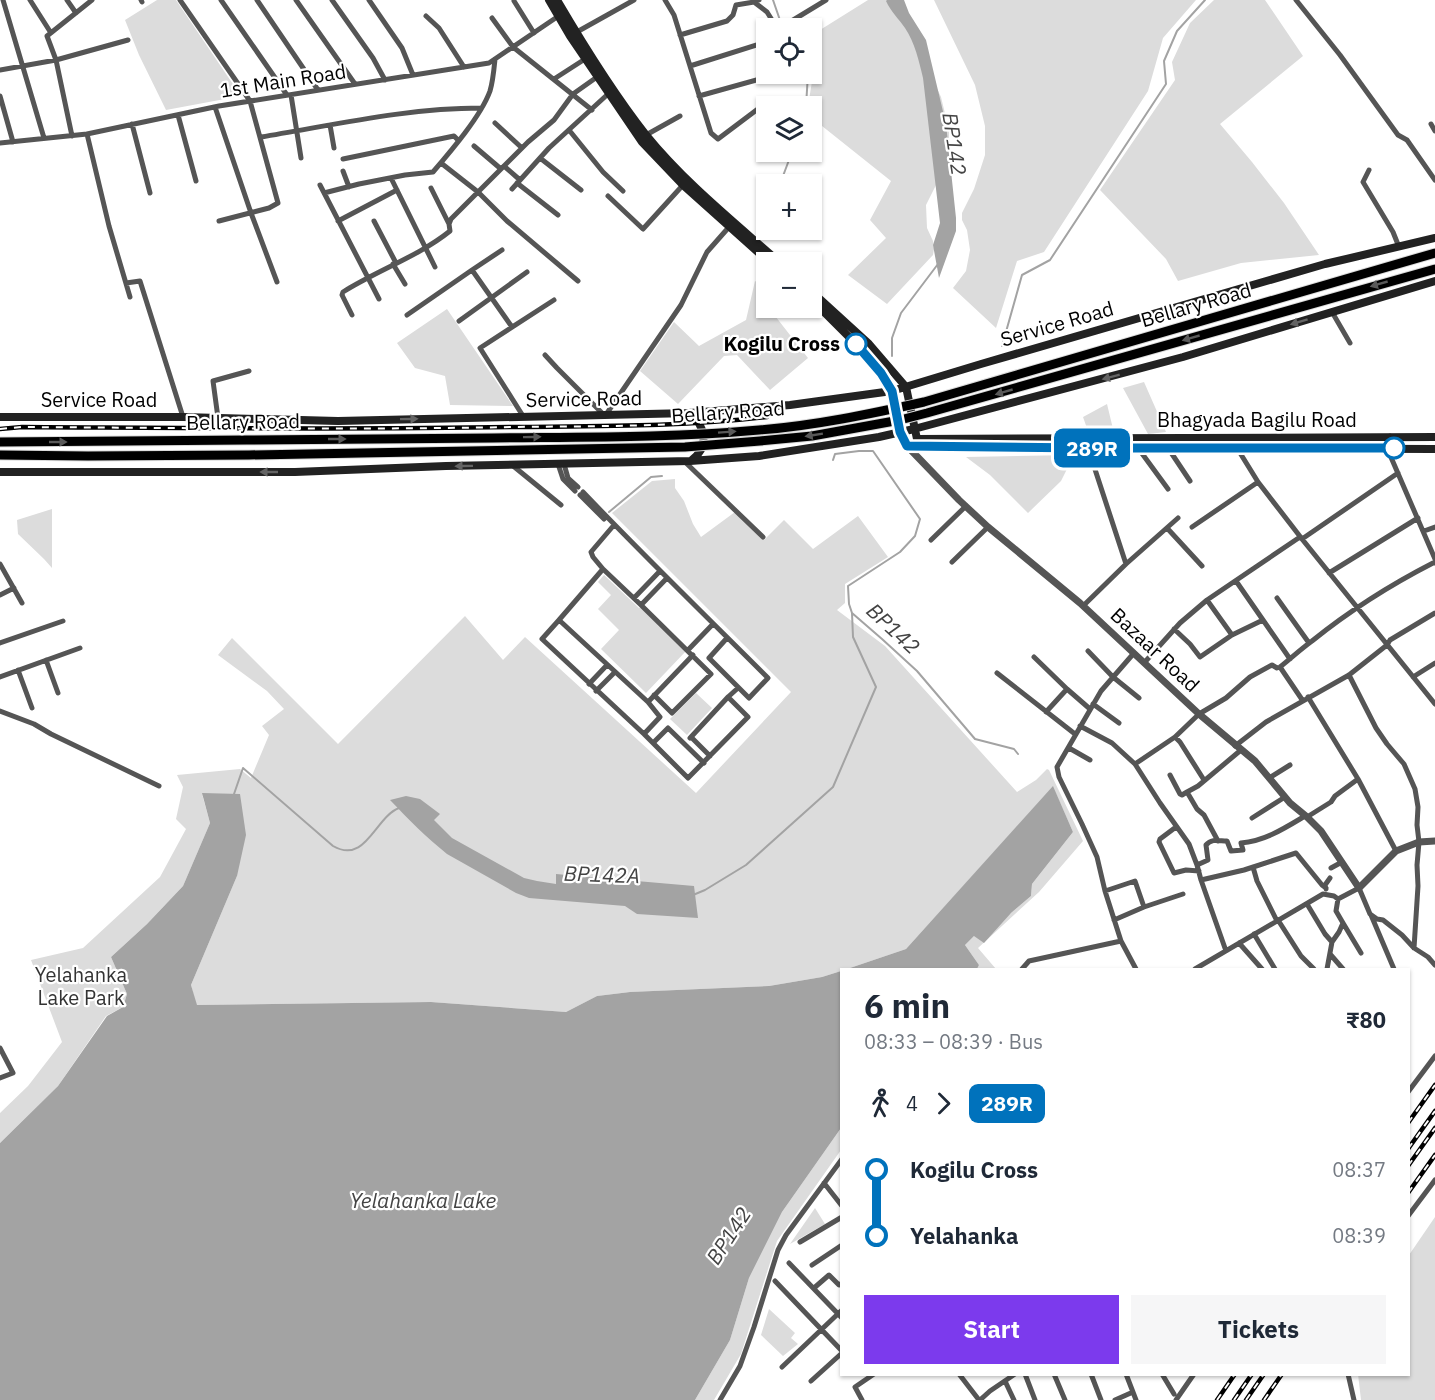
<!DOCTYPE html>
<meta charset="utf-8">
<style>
:root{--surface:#fff;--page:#f6f6f7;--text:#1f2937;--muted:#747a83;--accent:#7c3aed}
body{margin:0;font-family:"IBM Plex Sans",sans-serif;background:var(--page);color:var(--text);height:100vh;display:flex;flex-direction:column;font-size:22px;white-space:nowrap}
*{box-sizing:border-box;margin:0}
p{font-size:20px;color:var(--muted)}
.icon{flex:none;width:33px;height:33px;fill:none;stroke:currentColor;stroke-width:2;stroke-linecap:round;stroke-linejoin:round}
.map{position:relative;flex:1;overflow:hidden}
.drawer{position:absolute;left:840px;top:968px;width:570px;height:408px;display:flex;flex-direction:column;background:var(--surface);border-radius:0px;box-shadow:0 2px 4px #0004}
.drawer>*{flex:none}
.badge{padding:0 12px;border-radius:9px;font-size:21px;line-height:39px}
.buttons{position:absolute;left:756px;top:18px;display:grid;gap:12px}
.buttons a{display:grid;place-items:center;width:66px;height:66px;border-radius:0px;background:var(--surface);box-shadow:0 2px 4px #0004;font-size:30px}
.map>.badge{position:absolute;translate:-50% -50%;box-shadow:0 0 0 3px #fff}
.legs{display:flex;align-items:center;gap:9px;height:66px;padding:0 24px;font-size:20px}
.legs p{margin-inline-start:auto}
.summary{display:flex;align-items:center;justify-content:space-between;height:102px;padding:0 24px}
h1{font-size:33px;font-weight:700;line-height:45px}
.button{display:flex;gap:12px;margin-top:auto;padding:12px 24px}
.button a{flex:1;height:69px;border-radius:0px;background:var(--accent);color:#fff;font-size:24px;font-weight:700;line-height:69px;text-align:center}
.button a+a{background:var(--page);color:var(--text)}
ul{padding:0 24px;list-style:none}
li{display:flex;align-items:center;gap:21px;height:66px;font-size:22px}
li i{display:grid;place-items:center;width:9px;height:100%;margin:0 8px;background:currentColor}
li i::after{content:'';width:15px;height:15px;margin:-8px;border:4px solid;border-radius:50%;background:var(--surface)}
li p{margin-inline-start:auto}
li:first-child i{background:linear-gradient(#0000 50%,currentColor 0)}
li:last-child i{background:linear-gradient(currentColor 50%,#0000 0)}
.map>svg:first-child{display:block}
</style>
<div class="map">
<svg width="1435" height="1400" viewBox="0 0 1435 1400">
<rect width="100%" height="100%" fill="#fff"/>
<path fill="#dcdcdc" d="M157,0H176L241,96L166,110L139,55L125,20Z
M868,0H895L941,97L949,130V149L941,175L926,205L927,228L933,241L934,249L933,255L887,304L848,275L886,238L870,220L891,181L812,118V106H808L815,63L812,46V35Z
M934,0H1196L1163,38L1148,91L1044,252L1017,261L996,328L953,288L966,271L970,250L967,230L962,220V213L974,189L985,155V126L975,85Z
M1214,0H1265L1303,56L1220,124L1252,162L1284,203L1319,255L1241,263L1178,281L1166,259L1100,190L1175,80L1172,62L1190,23Z
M755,281L766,288V308H776L772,312L808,358L770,390L737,355L724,356L678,404L640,371L674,322L699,346L746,320Z
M447,309L513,406L450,405L445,376L415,368L397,343Z
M1144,382L1166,432L1148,434L1123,388Z
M1107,404L1114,433L1089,434L1083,417Z
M1074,455L1061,481L1028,513L990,475L966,457Z
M675,479V488L684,501L693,524L701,537L735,512L764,540L784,520L813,549L858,516L888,557L845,584V603L837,610L885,646L1017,792L1036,780L1047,769L1049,770L1083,841L1039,892L978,948L996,969H977L979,965L965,945L974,936L1011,913L1031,896L1032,884L1073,832L1053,787L906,949L847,969H842L841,971L822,977L769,986L630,992L597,996L566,1012L431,1002L196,1005L191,985L237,876L202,794L210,823L183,886L147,924L111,957L127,994L123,1007L106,1016L58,1086L0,1143V1113L28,1086L62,1042L31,960L83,948L160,877L186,829L176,819L183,787L177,775L240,769L251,778L269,735L262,726L284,709L267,691L218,655L232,638L338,744L465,616L503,660L525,637L696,793L791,692L612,513L652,481Z
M52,509V568L44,559L18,534L17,520Z
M604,575L639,608L641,607L687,650L646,693L601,649L619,630L598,609L611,595L598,582Z
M696,693L712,708L687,735L670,719Z
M841,1128V1150L777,1241L741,1354L714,1400H695L730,1340L749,1278L782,1212Z
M815,1208L825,1224L790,1244Z
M1435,1217V1400H1361L1358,1374H1408L1409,1255Z
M769,1309L795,1333L791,1338L798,1344L783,1356L761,1335Z"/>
<path fill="#a3a3a3" d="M887,0H904L909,13L926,40L946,124L956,218V231L939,278L933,245L940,223L923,78C919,61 915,43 905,28C899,19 891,12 886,1Z
M1053,786L1073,832L1032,884L1031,896L1011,913L984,943L974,936L965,945L979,965L977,969H847L906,949Z
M202,793L240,794L246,835L237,876L191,985L197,1005L431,1002L566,1012L597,996L630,992L769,986L822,977L841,971V1128L782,1212L749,1278L730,1340L695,1400H0V1143L58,1086L107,1016L123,1007L127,994L111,957L147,924L183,886L210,823Z
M406,796L420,799L440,814L434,820L452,838L524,878L537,881L556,884V874L694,886L698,918L637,914L625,906L529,898L516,893L447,854C427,838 408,819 390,800Z"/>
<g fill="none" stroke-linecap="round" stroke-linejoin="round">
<path stroke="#a3a3a3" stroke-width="2" d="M773,0L782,26
M806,106L808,74
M780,184L792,152
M1002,346L1022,275L1050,260L1166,84L1164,61L1177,31L1205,0
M892,356V338L901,313L938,264
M833,460L835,454L859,451H873L920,519L915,536L900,552L848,586L849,604L852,613L882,639L917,671L975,739L1014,749L1018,754
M609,512L651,477L662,476
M234,794L243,768L333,846C366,865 375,817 399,808
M693,895L705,890L746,865L833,787L876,687L853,637L852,613"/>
<path stroke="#555" stroke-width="5" d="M3,0L44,138
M30,0L51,33
M67,0L76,13
M141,0L142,2
M180,0L250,101L278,203L269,208L219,221
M221,0L287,95
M257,0L318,90
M296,0L355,84
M332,0L373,58L385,80
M369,0L402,48L413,75
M665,0L674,15L711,133L718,139L771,99
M1296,0L1340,55L1398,135L1407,140L1435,180
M514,1L534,33
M754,2L767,12L777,28
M426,16L439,28L464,67
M492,18L513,47L592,110
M780,28L826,0
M575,33L634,0
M680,35L727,21L733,15L736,5L754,2L759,0
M690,66L766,42
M0,70L56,60L128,40
M554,79L585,59
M291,95L301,158
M0,96L13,142
M699,96L778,74
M215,107L251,213L277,282
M178,115L196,181
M495,123L522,148
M132,124L150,193
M1431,124L1435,131
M330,125L334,148
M569,130L603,172L623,191
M87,134L109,226L130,297
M646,135L680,116
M72,136L56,60L47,36L92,0
M261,137C334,125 407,108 481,108
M0,143L87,134L219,106L489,63L560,15
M474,146L501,169
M540,158L581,190
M343,159L454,136L458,140
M441,163L478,192L507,221L578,281
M504,166L520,180
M1369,170L1363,182L1393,232L1399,247
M343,171L349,187
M391,178L435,267
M517,183L558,215
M320,185L379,299
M431,188L449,224
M512,189L549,148L608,94
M324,193L359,184L405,175L433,172C451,151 481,116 490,91C493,81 494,69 495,59
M608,196L643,229L683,185
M338,221L397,190
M374,221L396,263
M393,264L405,284
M472,270L502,250
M126,283L140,281L183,417
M1332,312L1350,343
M352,315L342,295L343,292C378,270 419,256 450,231L449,224L451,219L528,142L554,120L573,94L597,77
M407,315L472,270L512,327
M459,321L527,272
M545,355L557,368L605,416L681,305L707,252L729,227
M523,416L480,348L554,300
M218,418L213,381L249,371
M1390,436L1387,448L1435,559
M1237,437V448L1258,482L1302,539L1435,704
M1138,448L1168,489
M1168,448L1190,481
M684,461L763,537
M558,464L563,479L575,491
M564,464L568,478L578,487
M512,465L561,505
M583,492C643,555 706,616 768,678L749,698L709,658L727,638
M580,495L604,519
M1192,527L1258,482
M1167,528L1202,566
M1424,531L1435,527
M1302,539L1398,473
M931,540L966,506
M952,562L988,527
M0,564L22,603
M1126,564L1178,518
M603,569L641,605
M1329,573L1418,518
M1236,581L1290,659
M0,595L14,588
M634,598L660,571
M1277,598L1309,643
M1207,600L1232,635L1263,620
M1083,606L1126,564L1088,448
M559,620L603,569L593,557L591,552L614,525
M1174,629L1190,644L1200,657L1232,635
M0,643L63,621
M688,650L713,624
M1088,651L1113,677L1139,698
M1134,653L1101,691L1057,767L1059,777L1082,824L1097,857L1105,891L1121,941L1136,969
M693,655L648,702L559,620L542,639L644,734L688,778L748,717L728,697L738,688
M1034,657L1067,689
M46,660L58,693
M1144,663L1180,623L1207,600L1300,537
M1280,667L1303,701
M18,670L32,708
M997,673L1075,734
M1349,675L1376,728L1387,744L1404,764L1415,789L1418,807L1417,825L1419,842L1417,865L1418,886L1414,948
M0,677L80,648
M1413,677L1435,663
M589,684L607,665
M596,691L615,672
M654,695L672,713L711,674L641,605L667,578
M1308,697L1358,779
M1093,704L1119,723
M0,711L34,724L51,734L159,786
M1046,712L1067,689L1090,709
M1080,726L1112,743L1135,764L1160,803L1189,844L1197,865
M644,734L660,717L648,702
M691,737L728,697
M1175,737L1180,742L1204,780
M690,738L691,737L710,756
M653,743L668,728L704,763
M1235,746L1266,722L1349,675L1387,645L1390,640L1435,613
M1069,748L1090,760
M1135,764L1175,737L1199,714L1226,698L1250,677L1272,665L1277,668L1280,667C1290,659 1301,649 1312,641C1348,612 1392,584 1433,563H1435
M1170,775L1180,794L1182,795L1187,792
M1269,778L1290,765
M1307,817L1331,802L1335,796L1358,779L1396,851
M1252,818L1285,797
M1176,827L1160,839L1159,842L1174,873L1186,870L1199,871
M1218,841L1204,815L1197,809L1187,792L1198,786L1241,750
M1253,867L1257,881L1277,921
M1331,868L1342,862
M1201,880L1197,865L1208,860L1206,845C1212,838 1219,841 1227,841L1231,851L1243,850L1241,843C1265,841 1285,828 1305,816
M1326,889L1325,885L1330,878
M1105,891L1135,881L1144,907
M1307,904L1325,934L1332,942
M1371,915L1394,969
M1114,920L1144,907L1183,894
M1278,920L1301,956L1314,969
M1343,923L1361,953
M1254,934L1275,969
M1239,943L1262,969
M1226,951L1201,880L1244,870L1296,853L1322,885L1326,888
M1330,954L1343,969
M1022,969L1029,961L1121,941
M1195,969L1323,894L1334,896L1338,899L1359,888L1370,914L1377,919L1383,920L1402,935L1414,948L1428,957L1435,965
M1327,969L1332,942L1339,932L1343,923L1336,911L1338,899
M0,1048L13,1073L0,1078
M1408,1092L1435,1056
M824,1183L842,1206
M1408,1216L1435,1180
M800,1242L842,1217
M789,1263L842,1318
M812,1265L842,1245
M775,1281L842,1351
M814,1288L829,1275L839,1285L842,1283
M782,1367L842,1310
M959,1374L979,1400
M1025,1374L1035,1400
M1054,1374L1065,1400
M1091,1374L1101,1400
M1126,1374L1136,1400
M1162,1374L1174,1394
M1348,1374L1354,1400
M811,1381L842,1353
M1005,1381L1014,1400
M720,1400L740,1366L754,1327L778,1250L786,1235L842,1159
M862,1400L855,1387L874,1374
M980,1400L990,1391L1015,1374
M1115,1400L1133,1392
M1176,1400L1194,1374"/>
<path stroke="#555" stroke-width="7" d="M907,446L959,500L988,527L1080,603L1199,714L1255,761L1290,803L1307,817L1321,831L1359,888L1396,851L1419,842L1435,841"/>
<path stroke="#222" stroke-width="8" d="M549,0L570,36L642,142L683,185L769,262
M557,0C584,46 613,93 646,135C684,182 734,222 779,262
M812,292L869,344L906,387L917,439L1435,437
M812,300L863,351L881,373L892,391L900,432L907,446L1088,448L1435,449
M690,413C705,426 710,446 692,460
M0,417H183L338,421L690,413L790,405L892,391L981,364L1325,264L1435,238
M0,472H295L446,466L690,461L759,456L879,437L914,429L1183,357L1435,281"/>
<defs>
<path id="rail" d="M0,429L22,427C185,428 349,430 513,427C597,426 682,427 767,417
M1408,1123L1435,1085
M1408,1149L1435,1111
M1408,1166L1435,1128
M1408,1193L1435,1155
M1217,1400L1235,1374
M1234,1400L1252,1374
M1246,1400L1264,1374
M1264,1400L1282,1374"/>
</defs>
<use href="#rail" stroke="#000" stroke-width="4.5"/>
<use href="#rail" stroke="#fff" stroke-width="2" stroke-dasharray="7" stroke-linecap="butt"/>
<defs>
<path id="trunk-bridge" d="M0,442C164,440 329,440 493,438C582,437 671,438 759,430C813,426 870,414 924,402L1435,253
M0,455L88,456L249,455L685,447L760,441L812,436L900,420L927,413L1435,269"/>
</defs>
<use href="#trunk-bridge" stroke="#dbdbdb" stroke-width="11" stroke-linecap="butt"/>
<use href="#trunk-bridge" stroke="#000" stroke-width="9"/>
</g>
<defs><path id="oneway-solid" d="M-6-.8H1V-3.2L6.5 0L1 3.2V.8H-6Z" transform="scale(1.5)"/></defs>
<g fill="#595959">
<use href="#oneway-solid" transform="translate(1379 284) rotate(164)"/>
<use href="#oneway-solid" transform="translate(1191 338) rotate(164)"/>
<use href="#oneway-solid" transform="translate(1004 392) rotate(164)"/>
<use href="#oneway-solid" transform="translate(727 432) rotate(-4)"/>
<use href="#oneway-solid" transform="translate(814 435) rotate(171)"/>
<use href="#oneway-solid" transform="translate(532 437) rotate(-1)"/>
<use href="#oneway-solid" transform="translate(337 439)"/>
<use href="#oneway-solid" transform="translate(58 442)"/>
</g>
<g fill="#646464">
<use href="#oneway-solid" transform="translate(1299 322) rotate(163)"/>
<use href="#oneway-solid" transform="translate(1111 377) rotate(165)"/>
<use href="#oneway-solid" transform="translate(409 419) rotate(-1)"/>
<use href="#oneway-solid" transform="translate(464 466) rotate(179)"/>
<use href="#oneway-solid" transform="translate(269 472) rotate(180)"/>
</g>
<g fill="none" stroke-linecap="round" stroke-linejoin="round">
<defs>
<path id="line-1" d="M856,344L881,373L892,391L900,432L907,446L1088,448H1394"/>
</defs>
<use href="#line-1" stroke="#fff" stroke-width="14"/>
<use href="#line-1" stroke="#0072bc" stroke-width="9"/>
</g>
<g fill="#fff" stroke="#0072bc" stroke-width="3">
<circle cx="856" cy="344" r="10"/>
<circle cx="1394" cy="448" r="10"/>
</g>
<g text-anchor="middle" stroke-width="4.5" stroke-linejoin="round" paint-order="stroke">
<g font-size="20" fill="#000" stroke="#fff">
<text transform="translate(283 81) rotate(-9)" y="7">1st Main Road</text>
<text transform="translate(1196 305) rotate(-16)" y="7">Bellary Road</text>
<text transform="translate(1057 324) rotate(-16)" y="7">Service Road</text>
<text transform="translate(584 399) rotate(-1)" y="7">Service Road</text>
<text x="99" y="407">Service Road</text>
<text transform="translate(728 412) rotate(-4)" y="7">Bellary Road</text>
<text x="1257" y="427">Bhagyada Bagilu Road</text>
<text transform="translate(243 422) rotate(-1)" y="7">Bellary Road</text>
<text transform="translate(1155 650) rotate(43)" y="7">Bazaar Road</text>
</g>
<g font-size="20" font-weight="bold" fill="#000" stroke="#fff" text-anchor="end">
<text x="840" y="351">Kogilu Cross</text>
</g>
<g font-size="20" fill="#333" stroke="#fff">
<text x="81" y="982">Yelahanka<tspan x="81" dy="23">Lake Park</tspan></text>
</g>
<g font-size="21" font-style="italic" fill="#444" stroke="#fff">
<text transform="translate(954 144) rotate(81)" y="7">BP142</text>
<text transform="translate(893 629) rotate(43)" y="7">BP142</text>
<text transform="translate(602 875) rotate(2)" y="7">BP142A</text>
<text x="423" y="1208">Yelahanka Lake</text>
<text transform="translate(729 1236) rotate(-57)" y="7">BP142</text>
</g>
</g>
</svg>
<div class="buttons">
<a><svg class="icon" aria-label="locate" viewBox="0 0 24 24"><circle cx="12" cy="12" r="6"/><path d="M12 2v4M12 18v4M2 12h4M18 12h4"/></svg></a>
<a><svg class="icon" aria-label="layers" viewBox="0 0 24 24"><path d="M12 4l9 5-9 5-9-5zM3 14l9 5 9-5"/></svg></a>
<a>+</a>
<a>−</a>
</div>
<b class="badge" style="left:1092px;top:448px;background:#0072bc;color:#fff">289R</b>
<section class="drawer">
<div class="summary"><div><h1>6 min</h1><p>08:33 – 08:39 · Bus</p></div><b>₹80</b></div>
<div class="legs"><svg class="icon" aria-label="walk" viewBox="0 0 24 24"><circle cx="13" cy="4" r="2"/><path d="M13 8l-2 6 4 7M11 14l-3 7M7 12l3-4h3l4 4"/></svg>4<svg class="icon" aria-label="forward" viewBox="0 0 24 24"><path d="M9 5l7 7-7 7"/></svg><b class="badge" style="background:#0072bc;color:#fff">289R</b></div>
<ul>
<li><i style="color:#0072bc"></i><b>Kogilu Cross</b><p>08:37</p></li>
<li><i style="color:#0072bc"></i><b>Yelahanka</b><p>08:39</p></li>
</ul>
<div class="button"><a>Start</a><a>Tickets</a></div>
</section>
</div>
